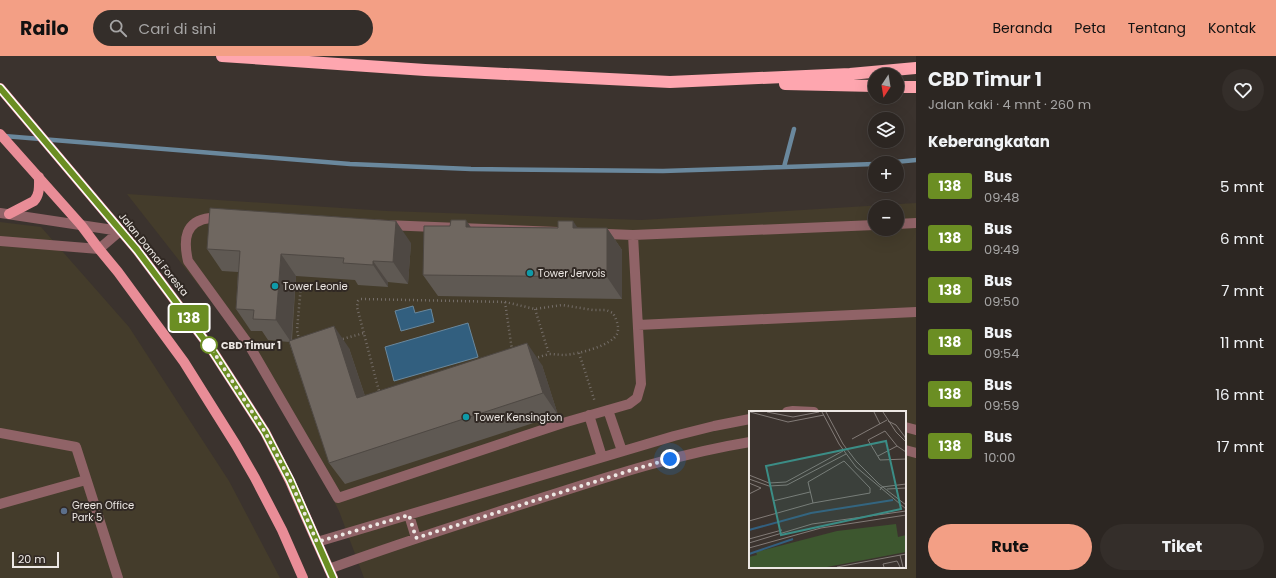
<!DOCTYPE html>
<html lang="id">
<meta charset="utf-8">
<style>
:root{--surface:#2c2622;--page:#342e2a;--text:#f1f3f6;--muted:#a6a5a5;--line:#484340;--accent:#f39f85}
body{margin:0;font-family:Poppins,sans-serif;background:var(--page);color:var(--text);height:100vh;display:flex;flex-direction:column;font-size:15px;white-space:nowrap}
*{box-sizing:border-box;margin:0}
p{font-size:13px;color:var(--muted)}
.icon{flex:none;width:22px;height:22px;fill:none;stroke:currentColor;stroke-width:2;stroke-linecap:round;stroke-linejoin:round}
.map{position:relative;flex:1;overflow:hidden}
.sheet{display:flex;flex-direction:column;background:var(--surface);width:360px}
.sheet>*{flex:none}
.badge{padding:0 8px;border-radius:3px;font-size:14px;line-height:26px}
.needle{width:26px;rotate:192deg}
.fabs{position:absolute;left:868px;top:12px;display:grid;gap:8px}
.fabs a{display:grid;place-items:center;width:36px;height:36px;border-radius:50%;background:var(--surface);box-shadow:0 4px 16px #0002,0 0 0 1px var(--line);font-size:20px}
.scale{position:absolute;left:12px;bottom:10px;width:47px;box-sizing:border-box;padding-left:4px;border:2px solid #ede8e4;border-top:0;font-size:11px;line-height:14px;white-space:nowrap;color:#ede8e4;-webkit-text-stroke:3px #312924;paint-order:stroke}
.you{position:absolute;width:20px;height:20px;margin:-10px;border:3px solid #fff;border-radius:50%;background:#1a73e8;box-shadow:0 0 0 6px #1a73e833}
.map>.badge{position:absolute;translate:-50% -50%;box-shadow:0 0 0 2px #fff}
h2{padding:0 12px;font-size:15px;line-height:36px}
.round{display:grid;place-items:center;flex:none;width:42px;height:42px;border-radius:21px;background:var(--page)}
.headline{display:flex;align-items:center;justify-content:space-between;height:68px;padding:0 12px}
h1{font-size:19px;font-weight:700;line-height:30px}
.action{display:flex;gap:8px;margin-top:auto;padding:8px 12px}
.action a{flex:1;height:46px;border-radius:24px;background:var(--accent);color:#111;font-size:16px;font-weight:700;line-height:46px;text-align:center}
.action a+a{background:var(--page);color:var(--text)}
ul{padding:0;list-style:none}
li{display:flex;align-items:center;gap:12px;height:52px;padding:0 12px}
li div{flex:1}
li b{display:block;font-size:15px}
li em{font-style:normal}
li .badge{min-width:44px;font-weight:700;text-align:center}
header{display:flex;align-items:center;gap:24px;box-sizing:border-box;height:56px;padding:0 20px;background:var(--accent);color:#111}
header strong{font-size:19px}
nav{display:flex;gap:22px;margin-inline-start:auto;font-size:14px}
.search{width:280px;height:36px;background:var(--page);display:flex;align-items:center;gap:10px;box-sizing:border-box;padding:0 14px;border-radius:22px;color:var(--muted);font-size:15px}
main{display:flex;flex:1;min-height:0}
.map>svg:first-child{display:block}
</style>
<header>
<strong>Railo</strong>
<div class="search"><svg class="icon" aria-label="search" viewBox="0 0 24 24"><circle cx="10" cy="10" r="6"/><path d="M15 15l6 6"/></svg>Cari di sini</div>
<nav><a>Beranda</a><a>Peta</a><a>Tentang</a><a>Kontak</a></nav>
</header>
<main>
<div class="map">
<svg width="916" height="522" viewBox="0 0 916 522">
<rect width="100%" height="100%" fill="#3b332e"/>
<path fill="#443c2b" fill-rule="evenodd" d="M127,138L387,155L641,164L916,147V522H364L339,455L308,394L236,277ZM875,151H897V173H875ZM750,356H905V511H750Z
M0,166L41,171L129,271L229,425L280,522H0Z"/>
<path fill="#325f7f" stroke="#6a889d" d="M413,250L415,257L431,253L434,266L401,275L395,255Z
M468,267L478,301L394,325L385,291Z"/>
<g fill="none" stroke-linecap="round" stroke-linejoin="round">
<path stroke="#6a889d" stroke-width="4.5" d="M4,80L350,108L471,113L663,115L875,108
M885,107L916,104
M784,111L794,73"/>
<path stroke="#756e69" stroke-width="2.5" stroke-dasharray="1 3" stroke-linecap="butt" d="M361,243L505,246L535,253L562,249L593,254H606L613,257C616,263 620,271 617,278C611,290 578,298 565,299C560,299 555,298 549,298L392,345L387,344L380,339L357,251L358,245Z
M505,246L512,294
M535,253L549,298
M299,284L297,274L301,229
M339,284L364,277
M579,297L595,346"/>
<path stroke="#906367" stroke-width="10" d="M0,157L120,175
M210,162L633,179L641,328L637,342L629,348L563,367L338,442L249,289L188,205C183,183 185,165 210,162Z
M897,168L916,167
M633,179L875,169
M0,185L99,193L120,175
M638,269L916,256
M608,354L622,395
M787,356L793,355L814,356
M589,359L602,401
M905,371L916,374
M0,377L76,391L118,522
M905,394L916,397
M0,448L86,424
M409,459L416,482
M317,486L674,380L714,370L750,363
M329,513C402,486 476,463 551,439C616,418 682,397 750,386"/>
<path stroke="#e98d97" stroke-width="10" d="M0,32L137,194L212,294L265,376L290,425L333,522
M0,78L81,169L99,193L118,216L184,306L236,389L255,422L282,474L303,522
M9,158L34,145C40,138 39,130 39,121"/>
<path stroke="#fea6af" stroke-width="12" d="M222,0L425,14L670,26L850,18L916,12
M785,28L875,30
M897,31H916"/>
</g>
<path fill="#5f5953" d="M470,171L607,172L622,194V243L438,240L423,219Z
M411,187L408,228L388,226V231L358,229L355,224L296,220L292,284L349,292L365,340L542,309L558,359L345,428L329,407L289,286L268,284L262,275H251L236,253L238,216L222,215L207,193Z"/>
<path fill="#4e4843" d="M466,164L481,186L466,171Z
M396,165L411,187L408,228L393,206Z
M573,165L588,187L573,172Z
M607,172L622,194V243L607,221Z
M281,198L296,220L291,286L276,264Z
M373,205L388,226V231L373,209Z
M334,270L349,292L373,364L357,342Z
M527,287L542,309L558,359L543,337Z"/>
<path fill="#6f6760" stroke="#4e4843" d="M210,152L396,165L393,206L373,205V209L343,207L344,202L281,198L276,264L253,263L254,254L236,253L240,195L207,193Z
M451,164H466V171L558,172V165H573V172H607V221L423,219L424,170H450Z
M334,270L357,342L527,287L543,337L329,407L289,285Z"/>
<g fill="none" stroke-linecap="round" stroke-linejoin="round">
<defs>
<path id="line" d="M0,32L137,194L212,294L265,376L290,424L333,522"/>
</defs>
<use href="#line" stroke="#fff" stroke-width="9"/>
<use href="#line" stroke="#6b8e23" stroke-width="6"/>
<path stroke="#ede8e4" stroke-width="4" stroke-dasharray="0 7.2" d="M209,289L265,376L290,424L317,486L409,459L416,482L632,414L670,403"/>
</g>
<g fill="#0f9aa8" stroke="#312924" stroke-width="1.5">
<circle cx="530" cy="217" r="4"/>
<circle cx="275" cy="230" r="4"/>
<circle cx="466" cy="361" r="4"/>
</g>
<circle fill="#fff" stroke="#6b8e23" stroke-width="2" cx="209" cy="289" r="8"/>
<circle fill="#5c6f8a" stroke="#312924" stroke-width="1.5" cx="64" cy="455" r="4"/>
<g text-anchor="middle" stroke-width="4" stroke-linejoin="round" paint-order="stroke">
<g font-size="10" fill="#ede8e4" stroke="#312924">
<text transform="translate(154 198) rotate(51)" y="4">Jalan Damai Foresta</text>
</g>
<g font-size="10" fill="#ede8e4" stroke="#312924" text-anchor="start">
<text x="538" y="221">Tower Jervois</text>
<text x="283" y="234">Tower Leonie</text>
<text x="474" y="365">Tower Kensington</text>
<text x="72" y="453">Green Office<tspan x="72" dy="12">Park 5</tspan></text>
</g>
<g font-size="10" font-weight="bold" fill="#ede8e4" stroke="#312924" text-anchor="start">
<text x="221" y="293">CBD Timur 1</text>
</g>
</g>
<g transform="translate(749 355)">
<rect width="157" height="157" fill="#3b332e"/>
<path d="M147,113L149,126L157,124V141L78,156H0V146L8,144L7,141L88,120Z" fill="#3d572f"/>
<path fill="none" stroke="#325f7f" stroke-width="2" d="M0,119L62,102L144,89M0,143L44,128"/>
<path fill="none" stroke="#827b77" stroke-width="1" d="M1,1L39,11L75,4M18,1L44,6L70,1M73,1L90,33L107,56L157,98M77,1L94,33L107,50L130,73L157,94M125,1L131,13M134,1L147,21L157,31M139,10L147,14L156,26L157,31M103,28L138,9M157,41L148,35L136,20L119,29L131,49L157,48M129,45L148,35M95,50L121,77V82L64,92L59,71ZM0,64L20,72L37,71L94,40M0,68L20,75L38,74L97,43M0,72L12,77L0,83M138,78L157,77M131,79L133,76L157,73M24,90L61,81M0,110L64,92M0,128L33,119M0,132L63,113L157,100M0,137L72,117L157,104M151,144L154,156M88,156L157,143M135,156L134,153L148,150L151,156"/>
<path fill="#3b8d86" fill-opacity="0.15" stroke="#3b8d86" stroke-width="2" d="M137,30L152,98L32,124L17,55Z"/>
<rect width="157" height="157" fill="none" stroke="#ede8e4" stroke-width="2"/>
</g>
</svg>
<div class="fabs">
<a><svg class="needle" viewBox="-14 -14 28 28"><path d="M0-13l5 13h-10z" fill="#e53935"/><path d="M0 13l5-13h-10z" fill="#a6a5a5"/></svg></a>
<a><svg class="icon" aria-label="layers" viewBox="0 0 24 24"><path d="M12 4l9 5-9 5-9-5zM3 14l9 5 9-5"/></svg></a>
<a>+</a>
<a>−</a>
</div>
<div class="scale">20 m</div>
<div class="you" style="left:670px;top:403px"></div>
<b class="badge" style="left:189px;top:262px;background:#6b8e23;color:#fff">138</b>
</div>
<section class="sheet">
<div class="headline"><div><h1>CBD Timur 1</h1><p>Jalan kaki · 4 mnt · 260 m</p></div><a class="round"><svg class="icon" aria-label="heart" viewBox="0 0 24 24"><path d="M12 20l-8-8c-3-5 5-10 8-4 3-6 11-1 8 4z"/></svg></a></div>
<h2>Keberangkatan</h2>
<ul>
<li><span class="badge" style="background:#6b8e23;color:#fff">138</span><div><b>Bus</b><p>09:48</p></div><em>5 mnt</em></li>
<li><span class="badge" style="background:#6b8e23;color:#fff">138</span><div><b>Bus</b><p>09:49</p></div><em>6 mnt</em></li>
<li><span class="badge" style="background:#6b8e23;color:#fff">138</span><div><b>Bus</b><p>09:50</p></div><em>7 mnt</em></li>
<li><span class="badge" style="background:#6b8e23;color:#fff">138</span><div><b>Bus</b><p>09:54</p></div><em>11 mnt</em></li>
<li><span class="badge" style="background:#6b8e23;color:#fff">138</span><div><b>Bus</b><p>09:59</p></div><em>16 mnt</em></li>
<li><span class="badge" style="background:#6b8e23;color:#fff">138</span><div><b>Bus</b><p>10:00</p></div><em>17 mnt</em></li>
</ul>
<div class="action"><a>Rute</a><a>Tiket</a></div>
</section>
</main>
